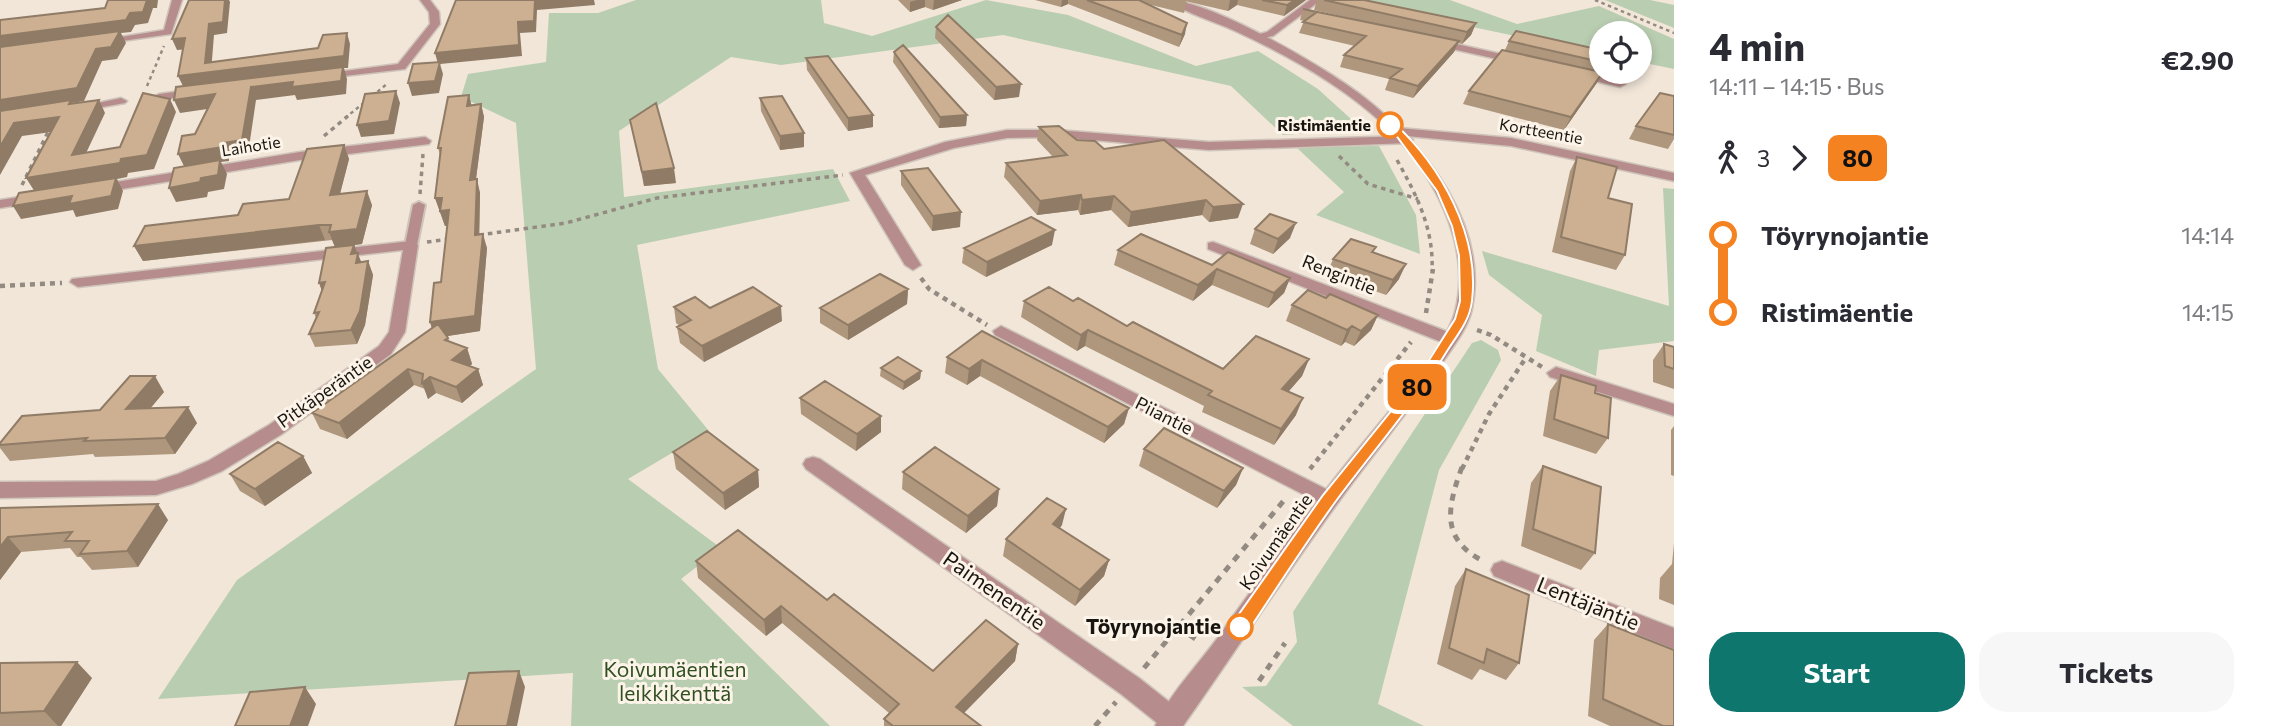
<!DOCTYPE html>
<meta charset="utf-8">
<style>
:root{--surface:#fff;--page:#f7f7f7;--text:#2b2b33;--muted:#7c7c81;--accent:#0f766e}
body{margin:0;font-family:Commissioner,sans-serif;background:var(--page);color:var(--text);height:100vh;display:flex;flex-direction:column;font-size:26px;white-space:nowrap}
*{box-sizing:border-box;margin:0}
p{font-size:23px;color:var(--muted)}
.icon{flex:none;width:38px;height:38px;fill:none;stroke:currentColor;stroke-width:2;stroke-linecap:round;stroke-linejoin:round}
.map{position:relative;flex:1;overflow:hidden}
.side{display:flex;flex-direction:column;background:var(--surface);width:595px}
.side>*{flex:none}
.badge{padding:0 14px;border-radius:10px;font-size:24px;line-height:46px}
.tools{position:absolute;left:1589px;top:21px;display:grid;gap:14px}
.tools a{display:grid;place-items:center;width:63px;height:63px;border-radius:50%;background:var(--surface);box-shadow:0 4px 10px #0003;font-size:35px}
.map>.badge{position:absolute;translate:-50% -50%;box-shadow:0 0 0 4px #fff}
.legs{display:flex;align-items:center;gap:10px;height:77px;padding:0 35px;font-size:23px}
.legs p{margin-inline-start:auto}
.summary{display:flex;align-items:center;justify-content:space-between;height:119px;padding:0 35px}
h1{font-size:38px;font-weight:700;line-height:52px}
.action{display:flex;gap:14px;margin-top:auto;padding:14px 35px}
.action a{flex:1;height:80px;border-radius:28px;background:var(--accent);color:#fff;font-size:28px;font-weight:700;line-height:80px;text-align:center}
.action a+a{background:var(--page);color:var(--text)}
ul{padding:0 35px;list-style:none}
li{display:flex;align-items:center;gap:24px;height:77px;font-size:26px}
li i{display:grid;place-items:center;width:10px;height:100%;margin:0 9px;background:currentColor}
li i::after{content:'';width:18px;height:18px;margin:-9px;border:5px solid;border-radius:50%;background:var(--surface)}
li p{margin-inline-start:auto}
li:first-child i{background:linear-gradient(#0000 50%,currentColor 0)}
li:last-child i{background:linear-gradient(currentColor 50%,#0000 0)}
main{display:flex;flex:1;min-height:0}
.map>svg:first-child{display:block}
</style>
<main>
<div class="map">
<svg width="1674" height="726" viewBox="0 0 1674 726">
<rect width="100%" height="100%" fill="#f2e6d9"/>
<path fill="#b9cdb1" d="M636,0H821L824,23L872,36L986,0L1068,15L1196,66L1258,51L1318,89L1362,129L1283,135L1231,86L1003,35L781,65L731,57L619,131L624,197L833,169L850,201L637,245L658,369L709,431L628,479L721,548L681,579L830,726H571L573,673L158,699L237,580L536,369L516,123L461,97L468,74L546,62L549,13H598Z
M1344,0H1450L1517,24L1599,6L1674,39V69L1640,62V33H1601V54Z
M1605,0H1650L1674,5V28Z
M1379,146L1416,215L1420,254L1316,215L1344,192L1296,147Z
M1663,188L1674,189V341L1599,350L1596,376L1536,351L1542,315L1489,275L1482,251L1669,306Z
M1481,340L1498,350L1501,360L1439,470L1378,704L1424,726H1293L1242,687L1266,686L1297,642L1293,612L1472,343Z"/>
<g fill="none" stroke-linecap="round" stroke-linejoin="round">
<defs>
<path id="service" d="M419,202L425,205L417,245L411,249L405,245L413,205Z"/>
<path id="minor" d="M172,0H182L171,34L101,44L96,41L164,30Z
M420,0H430L439,12L440,24L405,69L318,79V75L322,74L398,64L430,24L429,12Z
M1310,0H1321L1273,36L1256,39V35L1267,32Z
M1434,39L1519,58L1524,61L1519,64L1430,44V40Z
M1577,71L1624,82L1626,84L1620,87L1573,76L1572,74Z
M197,89L203,92L201,94L159,100L153,97L159,94Z
M121,98L127,101L125,103L80,111L74,108Z
M1399,128L1511,138L1674,173V181L1511,146L1407,136L1413,140L1411,143L1209,150L1057,137L1007,138L954,148L865,175L921,265L913,270L905,265L850,173L945,142L1007,130H1057L1209,142L1406,136L1395,135L1393,132Z
M425,137L431,141L429,144L300,160L97,193L90,189L97,185L300,152Z
M38,194L45,198L43,201L0,208V200Z
M411,241L418,245L405,332L391,354L282,434L222,471L192,484L156,495L0,498V482L156,481L178,474L208,461L269,425L379,346L389,332L403,250L78,287L70,282L72,279Z
M1213,242L1456,335L1458,339L1450,344L1444,343L1208,249V243Z
M1001,326L1336,494L1339,499L1336,504L1329,507L1322,504L995,335L993,331Z
M1556,367L1674,404V416L1550,377L1547,373Z
M813,457L820,459L1139,678L1182,712L1186,720L1183,726H1161L1121,694L806,469L803,464L806,459Z
M1502,561L1674,628V649L1494,576L1491,570L1494,564Z"/>
<path id="tertiary" d="M1168,0C1211,0 1330,70 1365,98C1426,146 1489,226 1472,309C1468,327 1457,341 1447,356C1413,407 1373,454 1337,504C1284,577 1235,652 1183,726H1155C1169,695 1196,667 1216,640C1265,571 1314,502 1368,437C1393,406 1445,349 1455,312C1473,243 1431,169 1382,123C1340,84 1287,55 1235,31C1214,21 1186,14 1168,0Z"/>
</defs>
<use href="#service" stroke="#cfc4b9" stroke-width="4"/>
<use href="#minor" stroke="#cfc4b9" stroke-width="3"/>
<use href="#tertiary" stroke="#cfc4b9" stroke-width="3"/>
<path stroke="#938b82" stroke-width="2.5" stroke-dasharray="3.5 3.5" stroke-linecap="butt" d="M1595,0L1674,33
M147,86L164,46
M372,96L387,84
M345,118L365,102"/>
<path stroke="#938b82" stroke-width="3.5" stroke-dasharray="4.5 4.5" stroke-linecap="butt" d="M324,136L348,116
M1339,156L1368,184L1418,199
M1397,160C1417,196 1434,229 1432,271
M22,185L49,130
M420,194L423,154
M479,235L566,223L657,198L843,175
M427,242L449,239"/>
<path stroke="#938b82" stroke-width="4.5" stroke-dasharray="5 5" stroke-linecap="butt" d="M921,278L929,289L987,325
M0,286L62,283
M1426,313L1433,269
M1477,330L1491,335L1542,367
M1310,469L1411,342
M1462,469L1489,414L1525,359"/>
<path stroke="#938b82" stroke-width="5" stroke-dasharray="7 7" stroke-linecap="butt" d="M1462,467C1447,508 1440,540 1485,562
M1178,627L1200,642
M1144,668L1286,498
M1259,681L1285,643
M1095,726L1116,702"/>
<use href="#service" fill="#b68c8d" fill-rule="evenodd"/>
<use href="#minor" fill="#b68c8d" fill-rule="evenodd"/>
<use href="#tertiary" fill="#b68c8d" fill-rule="evenodd"/>
</g>
<path fill="#af977d" d="M898,0H962L933,10L925,7L910,12Z
M1035,0H1306L1284,16L1237,5L1228,11L1185,1L1187,2L1184,13L1147,4L1185,34L1179,47L1068,4L1061,7Z
M1317,0H1364L1476,23L1471,35L1462,44L1458,43L1454,52L1413,98L1385,90L1389,79L1340,67L1344,55L1355,46L1299,33L1304,21L1300,20L1303,9L1372,23L1314,10Z
M936,27L1019,97L994,100L935,38Z
M1509,41L1601,50V72H1605L1602,76L1601,75L1596,84L1564,130L1463,104L1469,91L1505,50Z
M894,52L967,115L966,126L939,128L893,62Z
M806,58L873,115V127L848,131L807,70Z
M1674,96V139L1668,149L1629,139L1636,126Z
M760,98L804,133V147L780,150L761,111Z
M481,104L484,117L476,179L480,193L479,234L487,248L480,331L447,336L450,342L467,348L472,364L470,366L478,369L483,385L462,403L436,393L428,399L425,389L414,385L347,439L320,429L312,413L432,328L430,322L441,282L447,226H445L435,198L440,155L438,148L472,105Z
M630,120L676,183L644,186Z
M1039,127L1104,149L1164,140L1238,218L1209,222L1202,215L1128,227L1111,210L1080,215L1078,210L1037,215L1004,177L1006,163L1053,157L1037,140Z
M344,145L349,159L340,194L372,205L362,244L354,245L361,262L368,261L373,275L365,325L357,344L315,347L309,334L316,318L314,313L322,292L335,247L332,240L143,261L134,246L289,199Z
M1577,157L1608,198L1625,255L1616,270L1552,252L1570,171Z
M901,171L960,227L932,231L901,185Z
M1255,229L1290,238L1273,254L1250,244Z
M1052,245L986,277L962,263L964,248Z
M1118,250L1212,265L1290,278L1284,293L1268,308L1212,285L1193,301L1114,265Z
M1373,253L1399,279L1386,295L1327,274L1333,259Z
M908,289L907,304L848,340L820,323V308Z
M1326,298L1378,315L1371,330L1354,346L1345,342L1341,346L1286,321L1292,305Z
M1024,301H1073L1223,369L1309,359L1302,376L1288,392L1296,415L1274,445L1202,412L1204,406L1085,346L1077,351L1021,317Z
M674,307L710,308L782,321L704,362L680,343L677,327L680,326L676,323Z
M982,331L1129,408L1124,424L1104,443L980,376L967,385L945,373L947,357Z
M1664,344L1674,347V389L1653,382V360Z
M881,368L921,371L920,379L903,390L880,376Z
M1561,375L1595,393L1608,438L1596,454L1543,436L1550,391Z
M164,392L150,409L197,423L175,454L95,457L93,454L10,461L0,448V443L100,410Z
M800,398L881,416V432L856,451L801,414Z
M1674,426V476L1671,475V430Z
M1144,449L1243,468L1236,485L1217,508L1139,466Z
M673,452L758,470L759,487L725,510L676,469Z
M303,456L312,473L265,506L240,491L230,474Z
M1543,466L1595,553L1581,570L1521,546L1531,483Z
M903,472L999,489L997,506L966,533L902,489Z
M0,508L168,520L138,567L92,570L81,557H77L70,548L21,552L0,580Z
M1062,525L1060,528L1109,560L1104,576L1075,606L1003,556L1006,539Z
M1674,543V605L1659,599L1660,578L1672,564Z
M696,561L827,600L933,671L1018,644L1015,661L964,713L981,726H884V719L889,713L782,623L766,636L698,578Z
M1466,569L1519,663L1506,680L1480,669L1472,680L1437,664L1455,586Z
M1608,624L1674,726H1610L1588,716L1594,640Z
M0,663L92,678L61,726H0Z"/>
<path fill="#8f7b66" d="M147,0H158L157,8H153L148,23L135,25L131,32L121,33L126,43L117,59L102,61L84,101L72,103L78,113L0,115V36L130,13Z
M225,0H229L230,2L227,33L214,35L211,72L344,56L347,33L350,44L348,68H344L347,79L346,94L297,100L295,95L256,100L248,154L229,157V161L221,162L227,174L224,189L208,192L207,197L176,202L169,188L185,168L178,154L223,143L251,87L343,68L184,88L178,76L205,63L209,24Z
M535,0H594L595,5L537,10L536,32L520,33L522,56L440,64L443,74L439,93L412,96L408,83L438,64L435,53L518,22Z
M917,0H925V7L910,12V2Z
M934,0H962L933,10Z
M1062,0H1068V4L1061,7Z
M1230,0H1238L1237,5L1228,11Z
M1295,0H1306L1284,16L1287,5Z
M1187,23L1185,34L1179,47L1182,35Z
M1476,23L1471,35L1462,44L1467,32Z
M185,38L190,49L177,50L172,39Z
M1459,41L1454,52L1413,98L1418,86Z
M1603,72L1596,84L1564,130L1571,117Z
M1021,84L1019,97L994,100L996,87Z
M396,91L400,103L394,134L361,137L357,125Z
M215,94L221,107L180,113L174,100Z
M469,95L472,107L467,106Z
M170,99L176,112L154,169L128,173L127,177L117,179L123,191L118,209L76,217L73,210L21,219L13,206L72,196H111L35,192L26,178L121,159Z
M99,100L105,113L79,168L72,155Z
M481,104L484,117L474,194L470,180Z
M873,115V127L848,131V118Z
M967,115L966,126L939,128L940,117Z
M59,117L66,130L22,136L0,175V147L14,123Z
M804,133V147L780,150V136Z
M344,145L349,159L336,209L330,195Z
M674,168L676,183L644,186L642,172Z
M477,179L480,193L479,250L475,235Z
M367,191L372,205L362,244L354,245L363,266L357,265L335,247L329,232Z
M1081,195L1078,210L1037,215L1040,201Z
M1114,196L1111,210L1080,215L1082,200Z
M435,198H442L449,210L453,225L445,226Z
M1206,200L1202,215L1128,227L1131,212Z
M1243,204L1238,218L1209,222L1213,207Z
M961,212L960,227L932,231L933,216Z
M1296,223L1290,238L1273,254L1278,239Z
M319,225L325,240L143,261L134,246Z
M1055,230L1052,245L986,277L987,262Z
M483,234L487,248L480,331L435,338L430,322Z
M368,261L373,275L365,325L357,344L351,330Z
M1406,264L1399,279L1386,295L1393,280Z
M1217,269L1212,285L1193,301L1198,285Z
M1290,278L1284,293L1268,308L1274,293Z
M325,282L324,297L319,283Z
M908,289L907,304L848,340V325Z
M781,306L782,321L704,362L702,346Z
M1378,315L1371,330L1354,346L1361,331Z
M1352,326L1345,342L1341,346L1347,330Z
M1088,330L1085,346L1077,351L1081,335Z
M467,348L472,364L458,376L452,360Z
M1309,359L1302,376L1276,406L1282,389Z
M982,360L980,376L967,385L969,369Z
M408,369L414,385L347,439L339,423Z
M478,369L483,385L462,403L456,387Z
M921,371L920,379L903,390L904,382Z
M155,376L164,392L136,425L126,409Z
M430,377L436,393L428,399L422,383Z
M1303,398L1296,415L1274,445L1281,429Z
M188,407L197,423L175,454L165,438Z
M1129,408L1124,424L1104,443L1108,427Z
M881,416V432L856,451L857,434Z
M303,456L312,473L265,506L255,489Z
M1243,468L1236,485L1217,508L1224,491Z
M758,470L759,487L725,510L723,493Z
M999,489L997,506L966,533L968,516Z
M158,504L168,520L138,567L127,551Z
M1066,509L1062,525L1049,540L1053,524Z
M8,537L21,552L0,580V547Z
M1109,560L1104,576L1075,606L1080,590Z
M781,606L782,623L766,636L764,620Z
M1018,644L1015,661L954,723L956,707Z
M77,662L92,678L61,726H58L44,711Z
M519,671L525,687L517,726H507Z
M305,687L316,704L308,726H290Z"/>
<path fill="#ccb091" stroke="#8f7b66" stroke-width="2" d="M108,0H147L143,12L130,13L126,20L0,36V20L105,8Z
M189,0H225L223,22L209,24L205,63L318,48L323,35L347,33L344,56L178,76L185,38L172,39Z
M456,0H535L534,21L518,22L519,45L435,53Z
M1087,0H1139L1187,23L1182,35Z
M1262,0H1295L1287,5Z
M1324,0H1364L1476,23L1467,32Z
M1303,9L1459,41L1418,86L1390,78L1402,69L1344,55L1366,36L1303,22L1317,12Z
M948,15L1021,84L996,87L936,27Z
M120,31L111,47L96,49L77,88L0,100V47Z
M1516,31L1601,50V62L1509,41Z
M903,45L967,115L940,117L894,52Z
M1502,50L1601,72H1603L1571,117L1469,91Z
M828,56L873,115L848,118L806,58Z
M440,62L435,81L408,83L413,64Z
M343,67L341,81L292,87L293,82L251,87L242,140L223,143V147L178,154L182,136L195,134L215,94L174,100L176,87Z
M396,91L389,121L357,125L365,94Z
M143,93L170,99L147,155L121,159L120,163L26,178L59,117L14,123L0,147V111L71,100L69,104L99,100L72,155L120,147Z
M1660,93L1674,96V135L1636,126Z
M469,95L467,106L481,104L470,180L477,179L475,235L483,234L475,316L430,322L434,283L441,282L449,210L440,211L442,198H435L441,148H438L448,97Z
M782,96L804,133L780,136L760,98Z
M656,103L674,168L642,172L630,120Z
M1059,126L1077,140L1095,141L1104,149L1164,140L1243,204L1213,207L1206,200L1131,212L1114,196L1082,200L1081,195L1040,201L1006,163L1067,155L1039,127Z
M344,145L330,195L367,191L357,229L329,232L331,225H319L134,246L145,226L238,215L243,204L289,199L307,149Z
M1577,157L1617,167L1608,198L1632,204L1625,255L1561,237Z
M220,160L218,175L201,178L200,182L169,188L174,168Z
M928,168L961,212L933,216L901,171Z
M116,178L111,196L69,204L72,196L13,206L19,193Z
M1270,214L1296,223L1278,239L1255,229Z
M1031,217L1055,230L987,262L964,248Z
M1141,234L1212,265L1228,252L1290,278L1274,293L1217,269L1198,285L1118,250Z
M1351,239L1376,247L1372,252L1406,264L1393,280L1333,259Z
M354,245L351,254L358,253L356,263L368,261L360,311L351,330L309,334L319,312L314,313L325,282L319,283L326,248Z
M880,274L908,289L848,325L820,308Z
M753,287L781,306L702,346L677,327L691,320L674,307L695,297L710,308Z
M1049,287L1073,301L1078,298L1127,326L1133,322L1223,369L1256,336L1309,359L1282,389L1303,398L1281,429L1208,395L1212,391L1088,330L1081,335L1024,301Z
M1308,290L1326,298L1330,294L1378,315L1361,331L1352,326L1347,330L1292,305Z
M438,324L448,338L445,340L467,348L452,360L478,369L456,387L430,377L422,383L423,374L408,369L339,423L312,413Z
M982,331L1129,408L1108,427L982,360L969,369L947,357Z
M1664,344L1674,347V369L1665,366Z
M898,357L921,371L904,382L881,368Z
M1561,375L1596,386L1595,393L1611,398L1608,438L1554,419Z
M130,376H155L126,409L188,407L165,438L84,441L87,438L0,445V443L22,416L100,410Z
M825,381L881,416L857,434L800,398Z
M1164,428L1243,468L1224,491L1144,449Z
M707,431L758,470L723,493L673,452Z
M278,442L303,456L255,489L230,474Z
M935,447L999,489L968,516L903,472Z
M1543,466L1601,487L1595,553L1533,529Z
M1047,498L1066,509L1053,524L1109,560L1080,590L1006,539Z
M158,504L127,551L80,554L89,541H65L72,532L8,537L0,547V508Z
M738,530L827,600L834,594L933,671L986,620L1018,644L956,707L981,726H893L884,719L899,704L781,606L764,620L696,561Z
M1466,569L1529,595L1519,663L1487,649L1484,663L1449,648Z
M1608,624L1674,650V726H1663L1603,699Z
M77,662L44,711L0,713V663Z
M519,671L507,726H455L469,673Z
M305,687L290,726H235L250,692Z"/>
<path fill="#f58220" stroke="#fff" stroke-width="2" d="M1387,123H1394C1441,166 1480,235 1472,301C1470,319 1459,333 1449,348C1416,402 1374,450 1336,501C1305,544 1276,589 1247,633H1234L1231,627L1234,621L1323,495L1417,379L1455,319L1460,301L1459,256L1452,226L1437,191Z"/>
<g fill="#fff" stroke="#f58220" stroke-width="3.5">
<circle cx="1390" cy="125" r="12"/>
<circle cx="1240" cy="627" r="12"/>
</g>
<g text-anchor="middle" stroke-width="6" stroke-linejoin="round" paint-order="stroke">
<g font-size="16" font-weight="bold" fill="#181410" stroke="#fdf4e9" text-anchor="end">
<text x="1371" y="131">Ristimäentie</text>
</g>
<g font-size="16" fill="#181410" stroke="#fdf4e9">
<text transform="translate(1541 131) rotate(10)" y="6">Kortteentie</text>
<text transform="translate(251 146) rotate(-9)" y="6">Laihotie</text>
</g>
<g font-size="18" fill="#181410" stroke="#fdf4e9">
<text transform="translate(1339 275) rotate(22)" y="6">Rengintie</text>
<text transform="translate(325 392) rotate(-35)" y="6">Pitkäperäntie</text>
<text transform="translate(1164 416) rotate(27)" y="6">Piiantie</text>
<text transform="translate(1276 542) rotate(-55)" y="6">Koivumäentie</text>
</g>
<g font-size="21" fill="#181410" stroke="#fdf4e9">
<text transform="translate(994 591) rotate(35)" y="7">Paimenentie</text>
<text transform="translate(1588 604) rotate(22)" y="7">Lentäjäntie</text>
</g>
<g font-size="21" font-weight="bold" fill="#181410" stroke="#fdf4e9" text-anchor="end">
<text x="1221" y="634">Töyrynojantie</text>
</g>
<g font-size="21" fill="#305021" stroke="#fdf4e9">
<text x="675" y="677">Koivumäentien<tspan x="675" dy="24">leikkikenttä</tspan></text>
</g>
</g>
</svg>
<div class="tools">
<a><svg class="icon" aria-label="locate" viewBox="0 0 24 24"><circle cx="12" cy="12" r="6"/><path d="M12 2v4M12 18v4M2 12h4M18 12h4"/></svg></a>
</div>
<b class="badge" style="left:1417px;top:387px;background:#f58220;color:#111">80</b>
</div>
<section class="side">
<div class="summary"><div><h1>4 min</h1><p>14:11 – 14:15 · Bus</p></div><b>€2.90</b></div>
<div class="legs"><svg class="icon" aria-label="walk" viewBox="0 0 24 24"><circle cx="13" cy="4" r="2"/><path d="M13 8l-2 6 4 7M11 14l-3 7M7 12l3-4h3l4 4"/></svg>3<svg class="icon" aria-label="forward" viewBox="0 0 24 24"><path d="M9 5l7 7-7 7"/></svg><b class="badge" style="background:#f58220;color:#111">80</b></div>
<ul>
<li><i style="color:#f58220"></i><b>Töyrynojantie</b><p>14:14</p></li>
<li><i style="color:#f58220"></i><b>Ristimäentie</b><p>14:15</p></li>
</ul>
<div class="action"><a>Start</a><a>Tickets</a></div>
</section>
</main>
